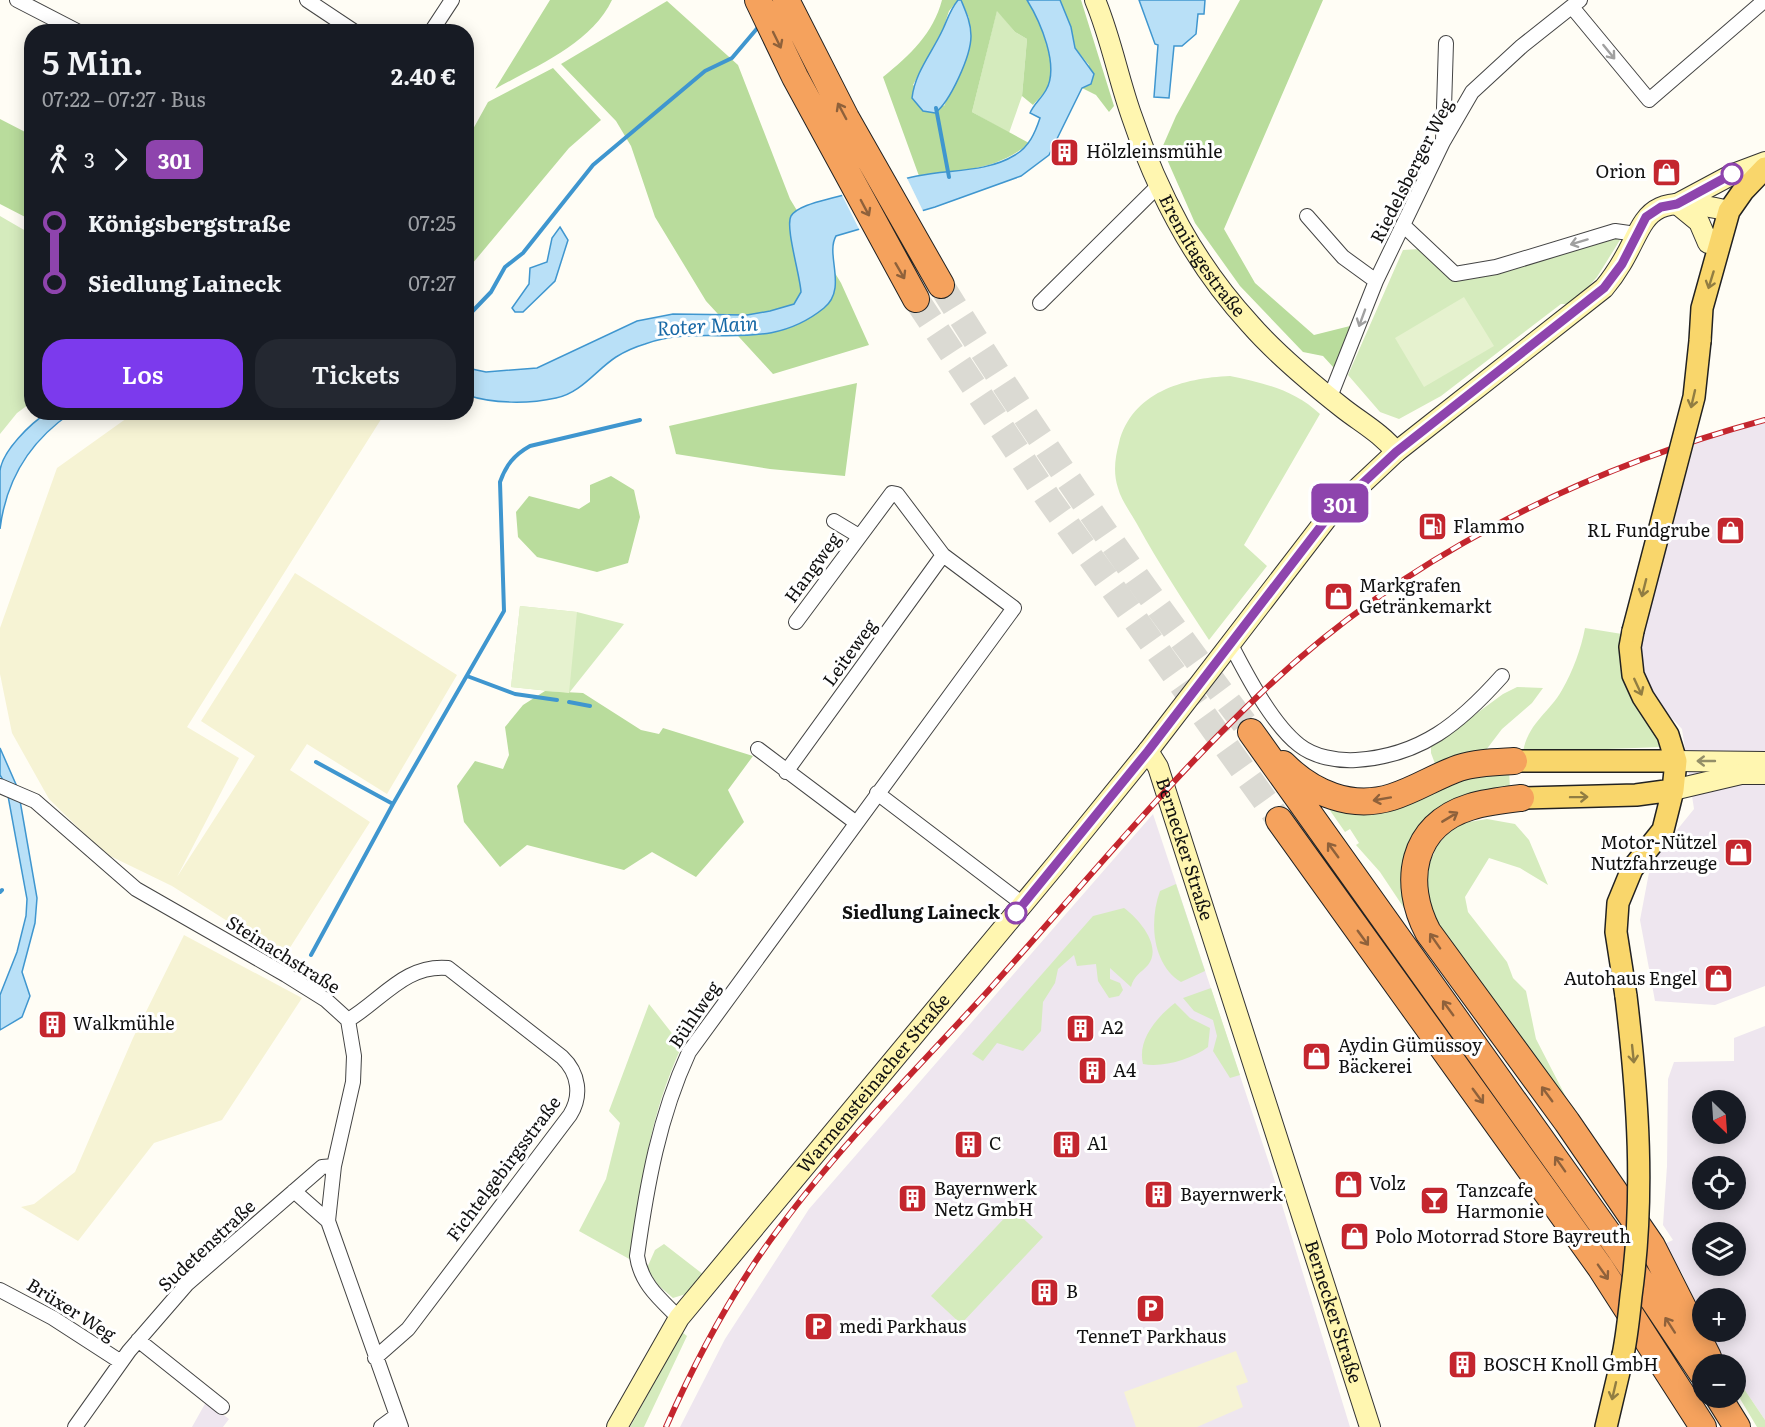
<!DOCTYPE html>
<html lang="de">
<meta charset="utf-8">
<style>
:root{--surface:#171b24;--page:#242831;--text:#f1f3f6;--muted:#9ea1a6;--accent:#7c3aed}
body{margin:0;font-family:Literata,serif;background:var(--page);color:var(--text);height:100vh;display:flex;flex-direction:column;font-size:22px;white-space:nowrap}
*{box-sizing:border-box;margin:0}
p{font-size:20px;color:var(--muted)}
.icon{flex:none;width:33px;height:33px;fill:none;stroke:currentColor;stroke-width:2;stroke-linecap:round;stroke-linejoin:round}
.map{position:relative;flex:1;overflow:hidden}
.side{position:absolute;left:24px;top:24px;width:450px;height:396px;display:flex;flex-direction:column;background:var(--surface);border-radius:24px;box-shadow:0 3px 15px #0003}
.side>*{flex:none}
.badge{padding:0 12px;border-radius:9px;font-size:21px;line-height:39px}
.needle{width:39px;rotate:155deg}
.buttons{position:absolute;left:1692px;top:1090px;display:grid;gap:12px}
.buttons a{display:grid;place-items:center;width:54px;height:54px;border-radius:50%;background:var(--surface);box-shadow:0 3px 15px #0003;font-size:30px}
.map>.badge{position:absolute;translate:-50% -50%;box-shadow:0 0 0 3px #fff}
.legs{display:flex;align-items:center;gap:9px;height:66px;padding:0 18px;font-size:20px}
.legs p{margin-inline-start:auto}
.summary{display:flex;align-items:center;justify-content:space-between;height:102px;padding:0 18px}
h1{font-size:33px;font-weight:600;line-height:45px}
.primary-button{display:flex;gap:12px;margin-top:auto;padding:12px 18px}
.primary-button a{flex:1;height:69px;border-radius:24px;background:var(--accent);color:#fff;font-size:24px;font-weight:600;line-height:69px;text-align:center}
.primary-button a+a{background:var(--page);color:var(--text)}
ul{padding:0 18px;list-style:none}
li{display:flex;align-items:center;gap:21px;height:60px;font-size:22px}
li i{display:grid;place-items:center;width:9px;height:100%;margin:0 8px;background:currentColor}
li i::after{content:'';width:15px;height:15px;margin:-8px;border:4px solid;border-radius:50%;background:var(--surface)}
li p{margin-inline-start:auto}
li:first-child i{background:linear-gradient(#0000 50%,currentColor 0)}
li:last-child i{background:linear-gradient(currentColor 50%,#0000 0)}
.map>svg:first-child{display:block}
</style>
<div class="map">
<svg width="1765" height="1427" viewBox="0 0 1765 1427">
<rect width="100%" height="100%" fill="#fffdf5"/>
<path fill="#eee6ef" fill-rule="evenodd" d="M1765,423V986L1715,1005L1655,1001L1640,920L1651,862L1694,809L1682,729L1664,710L1650,687L1640,664V646L1695,442L1721,433Z
M1153,814L1271,1169L1350,1427H680L725,1339L809,1209Z
M1765,1026V1420L1736,1377V1365H1727L1710,1332H1736V1299H1702V1317L1682,1273L1662,1245L1673,1240L1663,1225L1667,1166L1668,1079L1674,1062L1734,1061V1038ZM1702,1101H1736V1134H1702ZM1702,1167H1736V1200H1702ZM1702,1233H1736V1266H1702Z
M206,1402L229,1419L223,1427H192Z"/>
<path fill="#f6f3d4" d="M134,413H385L187,727L239,758L177,877L255,756L201,721L295,573L457,675L387,794L307,744L290,770L370,822L284,957L172,886L104,853L49,799L12,733L0,674V628L57,468Z
M184,935L302,998L222,1120L154,1143L78,1241L21,1207L34,1204L75,1172L133,1038Z
M1236,1351L1248,1382L1236,1386L1243,1407L1197,1427H1136L1124,1392Z"/>
<path fill="#d5ebbd" d="M997,10L1015,32L1027,39L1022,96L1009,133L972,112Z
M0,216L31,234L32,402L17,413L0,434Z
M1619,236L1620,240L1597,277L1573,304H1561L1441,396L1399,419L1380,412L1348,375L1403,250L1419,249L1446,276L1467,279Z
M1230,376C1264,383 1294,390 1320,414L1244,545L1267,566L1209,640C1184,602 1159,564 1137,524C1131,513 1121,500 1118,488C1113,473 1115,458 1119,443C1132,392 1183,378 1230,376Z
M520,606L577,612L624,624L569,693L511,687Z
M1585,628L1622,634C1611,679 1646,708 1662,747L1523,752C1528,723 1549,713 1562,690C1573,671 1581,649 1585,628Z
M1517,687L1543,688L1532,703L1502,729L1486,750L1437,769L1431,753V747L1503,694Z
M1509,768L1510,791L1410,855L1440,962L1380,872L1356,845L1359,843L1350,829L1345,832L1322,799L1460,779Z
M1487,819L1515,824L1529,840L1548,885L1520,868L1489,858L1465,897L1468,912L1507,962L1513,978L1526,991L1536,1039L1567,1099L1575,1109L1576,1128L1439,935L1424,890L1428,867L1437,846L1447,834L1463,823Z
M1176,884L1205,971L1181,982C1152,964 1149,921 1160,891Z
M1124,908C1138,918 1163,946 1148,965C1141,973 1134,975 1131,987L1110,968V979L1120,983L1123,990L1119,996L1109,998L1098,981L1096,964L1077,966L1074,955L1058,969L1055,983L1043,1002L1041,1031L1023,1051L997,1043L983,1061L972,1054L1093,916Z
M1211,988L1240,1075L1230,1078L1213,1051L1217,1036L1213,1020L1194,1011L1183,998Z
M1175,1003L1190,1018L1210,1028L1208,1047C1192,1059 1163,1068 1143,1064C1137,1040 1157,1017 1175,1003Z
M649,1004L682,1046C649,1116 641,1184 631,1260L579,1231L606,1179L620,1123L609,1111Z
M1013,1209L1043,1237L961,1324L931,1296Z
M664,1244L704,1275L689,1293L673,1298L658,1285L647,1268L655,1250Z
M682,1332L687,1336L644,1427H630Z
M1736,1377L1765,1420V1427H1757L1736,1392Z"/>
<path fill="#b9dc9c" d="M550,0H612C591,44 536,66 495,89Z
M942,0H958L949,11L943,29L913,85L944,106L964,62L969,18L961,0H1027C1040,21 1060,66 1046,90C1043,95 1037,100 1033,105L1022,96L1027,39L1015,32L997,11L972,112L1029,143C999,170 958,171 919,176L883,77C910,55 933,34 942,0Z
M1060,0H1081L1114,106L1109,112L1096,95L1082,88L1089,65L1075,48L1071,27Z
M1240,0H1323L1224,229L1255,283L1314,335L1350,326L1334,368L1323,356L1303,352L1240,286L1195,223L1162,148L1176,116Z
M667,1L738,65L790,199L841,283L869,345L773,374L706,301L655,217L631,146L616,121L561,64Z
M553,68L601,120L569,148L467,270V140L488,102Z
M0,119L31,135V220L0,204Z
M857,383L845,476L770,469L676,454L669,426Z
M611,476L634,490L640,517L628,563L597,572L537,557L518,537L516,512L529,496L579,509L590,502V485Z
M545,691L583,693L641,730L659,734L663,728L753,756L728,790L744,822L696,877L652,852L624,870L527,845L500,867L464,822L457,786L475,761L503,769L509,755L505,727L523,705Z"/>
<path fill="#e6f2cf" d="M1464,297L1494,346L1424,387L1395,338Z
M520,606L577,612L569,693L511,687Z"/>
<path fill="#b9e0f7" stroke="#3f96cf" stroke-width="1.5" d="M958,0H961C966,12 971,23 971,36C971,56 950,102 935,113L923,111L912,98C915,72 932,53 943,29C948,18 950,10 958,0Z
M1027,0H1060L1071,27L1075,48L1094,74L1091,84L1082,88L1049,155L1021,176L935,207L836,236C825,255 848,288 824,308C765,356 706,322 645,344C635,347 624,352 616,357C596,370 581,393 556,398C529,404 493,404 467,395V368L486,372L537,368L637,321L673,314L747,315L770,311L794,304L801,292C800,275 785,227 791,216C797,206 821,201 832,198C860,191 888,182 917,176C949,169 986,173 1015,155C1029,147 1035,133 1040,118L1030,113C1034,104 1041,99 1046,90C1060,66 1040,21 1027,0Z
M1139,0H1205L1204,14H1198L1196,34L1182,46H1174L1169,98L1154,97L1158,45L1155,44Z
M560,227L568,240L555,281L523,312H515L512,308L529,284L530,268L547,262L552,238Z
M47,413H71C30,441 6,480 0,529C0,510 0,490 0,471C2,451 31,423 47,413Z
M0,748L18,789L37,898L35,923L22,972L30,996L22,1017L0,1030V995L17,952L26,916L27,899L6,785L0,775Z"/>
<path fill="#fffdf5" d="M906,176L924,213L860,231L841,193Z"/>
<g fill="none" stroke-linecap="round" stroke-linejoin="round">
<path stroke="#3f96cf" stroke-width="4" d="M936,108L949,177
M466,318L491,292L505,267L523,253L593,165L705,71L732,58L760,25
M467,676L515,694L557,700
M569,702L590,706
M316,762L393,804
M0,892L2,890
M311,955L393,804L504,611L500,482C506,465 514,455 530,446L640,420"/>
<path stroke="#dbdad3" stroke-width="26" stroke-dasharray="26 13" stroke-linecap="butt" d="M941,285C1037,439 1141,587 1251,732
M916,299L1048,498L1279,820"/>
<defs>
<path id="street" d="M17,0L79,32
M307,0L355,32
M1572,7L1649,100L1765,0
M431,32L452,0
M1443,140L1446,43
M1307,216L1343,257L1376,281
M1403,225L1455,274L1496,267L1615,231L1636,234
M1040,303L1157,187
M1330,397L1376,281L1443,142L1472,92L1522,46L1580,0
M834,521L859,536
M1230,643C1246,674 1272,724 1299,745C1314,757 1337,761 1356,760C1421,756 1460,723 1502,676
M758,749L855,822
M786,772L943,555
M0,786L35,801L136,889L286,975L326,1000L348,1020L354,1056L353,1082L334,1166L328,1221L401,1427
M877,793L1023,904
M348,1020C382,1000 405,964 448,968L562,1057C579,1073 582,1096 570,1115L408,1329L375,1358
M294,1191L328,1221
M0,1290L53,1318L121,1362
M679,1318C660,1299 641,1284 637,1256C647,1184 659,1117 689,1052L1014,608L943,555L897,494L892,493L796,622
M138,1340L222,1407
M75,1427L129,1351L187,1284L322,1167L334,1166
M381,1427L396,1416"/>
<g id="secondary">
<path id="s1" d="M1095,0C1111,38 1118,78 1132,117C1158,194 1194,263 1250,324C1277,355 1311,383 1344,409C1362,423 1382,434 1396,452"/>
<path d="M1677,204L1733,174L1765,162"/>
<path d="M1677,204L1699,222L1708,243"/>
<path id="s2" d="M1148,751L1158,767L1370,1427"/>
<path d="M1676,761L1765,762"/>
<path d="M1673,790L1741,774H1765"/>
<path id="s3" d="M617,1427L679,1318L1058,862L1148,751L1331,513L1396,452L1604,288C1653,230 1627,186 1729,211"/>
</g>
<path id="primary" d="M1700,341L1702,308L1729,211L1743,191L1765,168
M1514,761H1676
M1521,798L1636,795L1673,790
M1626,996L1616,932L1618,903L1632,869L1663,830L1673,790L1676,761L1668,735L1643,697L1633,675L1630,647L1633,631
M1606,1427L1623,1355"/>
<path id="highway" d="M758,0L795,77L916,299
M786,0L846,118L941,285
M1251,732L1620,1250L1702,1373
M1283,764C1312,793 1351,810 1392,797C1415,790 1436,776 1459,768C1477,762 1496,762 1514,761
M1521,798C1504,800 1486,802 1470,807C1411,825 1402,883 1428,932L1567,1122L1652,1246L1708,1357
M1279,820L1600,1267L1703,1427
M1719,1398L1737,1427"/>
</defs>
<use href="#street" stroke="#444" stroke-width="16"/>
<use href="#secondary" stroke="#333" stroke-width="22"/>
<use href="#primary" stroke="#222" stroke-width="24"/>
<use href="#highway" stroke="#222" stroke-width="28"/>
<use href="#street" stroke="#fff" stroke-width="14"/>
<use href="#secondary" stroke="#fff6b0" stroke-width="20"/>
<use href="#primary" stroke="#f9d66b" stroke-width="21"/>
<use href="#highway" stroke="#f5a25d" stroke-width="26"/>
<defs>
<path id="rail" d="M666,1427C697,1357 734,1288 780,1227C842,1143 918,1068 988,991C1077,892 1162,788 1258,696C1399,560 1577,471 1765,420"/>
</defs>
<use href="#rail" stroke="#c4262e" stroke-width="6"/>
<use href="#rail" stroke="#fff" stroke-width="4" stroke-dasharray="11" stroke-linecap="butt"/>
<defs>
<path id="primary-bridge" d="M1633,631L1694,397L1700,341
M1623,1355C1627,1335 1629,1316 1631,1296C1645,1195 1638,1097 1626,996"/>
</defs>
<use href="#primary-bridge" stroke="#222" stroke-width="24" stroke-linecap="butt"/>
<use href="#primary-bridge" stroke="#f9d66b" stroke-width="21"/>
</g>
<defs><path id="oneway-shaft" d="M-6 0H5M1.5-3L5.5 0L1.5 3" fill="none" stroke-width="1.6" stroke-linecap="round" stroke-linejoin="round" transform="scale(1.5)"/></defs>
<g stroke="#8e613b">
<use href="#oneway-shaft" transform="translate(777 40) rotate(64)"/>
<use href="#oneway-shaft" transform="translate(842 111) rotate(-118)"/>
<use href="#oneway-shaft" transform="translate(865 208) rotate(62)"/>
<use href="#oneway-shaft" transform="translate(900 271) rotate(60)"/>
<use href="#oneway-shaft" transform="translate(1382 799) rotate(170)"/>
<use href="#oneway-shaft" transform="translate(1450 817) rotate(-31)"/>
<use href="#oneway-shaft" transform="translate(1333 850) rotate(-126)"/>
<use href="#oneway-shaft" transform="translate(1363 938) rotate(54)"/>
<use href="#oneway-shaft" transform="translate(1435 941) rotate(-125)"/>
<use href="#oneway-shaft" transform="translate(1448 1008) rotate(-126)"/>
<use href="#oneway-shaft" transform="translate(1547 1094) rotate(-126)"/>
<use href="#oneway-shaft" transform="translate(1478 1096) rotate(54)"/>
<use href="#oneway-shaft" transform="translate(1560 1164) rotate(-125)"/>
<use href="#oneway-shaft" transform="translate(1603 1272) rotate(55)"/>
<use href="#oneway-shaft" transform="translate(1670 1325) rotate(-123)"/>
</g>
<g stroke="#a0a0a0">
<use href="#oneway-shaft" transform="translate(1609 52) rotate(51)"/>
<use href="#oneway-shaft" transform="translate(1579 242) rotate(163)"/>
<use href="#oneway-shaft" transform="translate(1362 318) rotate(110)"/>
</g>
<g stroke="#917d42">
<use href="#oneway-shaft" transform="translate(1711 280) rotate(107)"/>
<use href="#oneway-shaft" transform="translate(1693 399) rotate(103)"/>
<use href="#oneway-shaft" transform="translate(1644 588) rotate(104)"/>
<use href="#oneway-shaft" transform="translate(1638 687) rotate(65)"/>
<use href="#oneway-shaft" transform="translate(1579 797) rotate(-1)"/>
<use href="#oneway-shaft" transform="translate(1633 1054) rotate(84)"/>
<use href="#oneway-shaft" transform="translate(1614 1391) rotate(103)"/>
</g>
<use stroke="#948f68" href="#oneway-shaft" transform="translate(1706 761) rotate(180)"/>
<g fill="none" stroke-linecap="round" stroke-linejoin="round">
<defs>
<path id="line-1" d="M1016,913L1148,751L1331,513L1396,452L1604,288L1622,264L1646,217L1661,207L1677,204L1732,174"/>
</defs>
<use href="#line-1" stroke="#fff" stroke-width="14"/>
<use href="#line-1" stroke="#8e44ad" stroke-width="9"/>
</g>
<defs>
<symbol id="building-square" viewBox="-11 -11 22 22"><rect x="-9" y="-9" width="18" height="18" rx="4" fill="#c4262e" stroke="#fff"/><path d="M-4-6H4V6H1V3H-1V6H-4ZM-2.5-4.3h1.7v1.8h-1.7ZM.8-4.3h1.7v1.8H.8ZM-2.5-1h1.7V.8h-1.7ZM.8-1h1.7V.8H.8Z" fill="#fff"/></symbol>
<symbol id="shop-square" viewBox="-11 -11 22 22"><rect x="-9" y="-9" width="18" height="18" rx="4" fill="#c4262e" stroke="#fff"/><path d="M-5-2.5h2.3a2.7 3.5 0 0 1 5.4 0H5L5.5 6h-11ZM-1.5-2.5h3a1.5 2.3 0 0 0-3 0Z" fill="#fff"/></symbol>
<symbol id="fuel-square" viewBox="-11 -11 22 22"><rect x="-9" y="-9" width="18" height="18" rx="4" fill="#c4262e" stroke="#fff"/><path d="M-5.5-6h7V0h2V4h1.3V-2.5L3-4.5l.8-.8L6-3V5H2.5V1h-1V6h-7ZM-4.2-4.7v3.2H.2V-4.7Z" fill="#fff"/></symbol>
<symbol id="bar-square" viewBox="-11 -11 22 22"><rect x="-9" y="-9" width="18" height="18" rx="4" fill="#c4262e" stroke="#fff"/><path d="M-6-5H6L.8 .8V4.5H3.5V6h-7V4.5H-.8V.8Z" fill="#fff"/></symbol>
<symbol id="parking-square" viewBox="-11 -11 22 22"><rect x="-9" y="-9" width="18" height="18" rx="4" fill="#c4262e" stroke="#fff"/><path d="M-3.5-5.5H1a3.5 3.5 0 0 1 0 7H-1V5.5H-3.5ZM-1-3.4V-.6H.8a1.4 1.4 0 0 0 0-2.8Z" fill="#fff"/></symbol>
</defs>
<g fill-rule="evenodd">
<use href="#building-square" x="1048" y="136" width="33" height="33"/>
<use href="#shop-square" x="1650" y="156" width="33" height="33"/>
<use href="#fuel-square" x="1416" y="510" width="33" height="33"/>
<use href="#shop-square" x="1714" y="514" width="33" height="33"/>
<use href="#shop-square" x="1322" y="580" width="33" height="33"/>
<use href="#shop-square" x="1722" y="836" width="33" height="33"/>
<use href="#shop-square" x="1702" y="962" width="33" height="33"/>
<use href="#building-square" x="36" y="1008" width="33" height="33"/>
<use href="#building-square" x="1064" y="1012" width="33" height="33"/>
<use href="#shop-square" x="1300" y="1040" width="33" height="33"/>
<use href="#building-square" x="1076" y="1054" width="33" height="33"/>
<use href="#building-square" x="952" y="1128" width="33" height="33"/>
<use href="#building-square" x="1050" y="1128" width="33" height="33"/>
<use href="#shop-square" x="1332" y="1168" width="33" height="33"/>
<use href="#building-square" x="1142" y="1178" width="33" height="33"/>
<use href="#building-square" x="896" y="1182" width="33" height="33"/>
<use href="#bar-square" x="1418" y="1184" width="33" height="33"/>
<use href="#shop-square" x="1338" y="1220" width="33" height="33"/>
<use href="#building-square" x="1028" y="1276" width="33" height="33"/>
<use href="#parking-square" x="1134" y="1292" width="33" height="33"/>
<use href="#parking-square" x="802" y="1310" width="33" height="33"/>
<use href="#building-square" x="1446" y="1348" width="33" height="33"/>
</g>
<g fill="#fff" stroke="#8e44ad" stroke-width="3">
<circle cx="1732" cy="174" r="10"/>
<circle cx="1016" cy="913" r="10"/>
</g>
<g text-anchor="middle" stroke-width="6" stroke-linejoin="round" paint-order="stroke">
<g font-size="18" fill="#111" stroke="#fff" text-anchor="start">
<text x="1086" y="158">Hölzleinsmühle</text>
<text x="1646" y="178" text-anchor="end">Orion</text>
<text x="1453" y="533">Flammo</text>
<text x="1710" y="537" text-anchor="end">RL Fundgrube</text>
<text x="1359" y="592">Markgrafen<tspan x="1359" dy="21">Getränkemarkt</tspan></text>
<text x="1717" y="849" text-anchor="end">Motor-Nützel<tspan x="1717" dy="21">Nutzfahrzeuge</tspan></text>
<text x="1697" y="985" text-anchor="end">Autohaus Engel</text>
<text x="73" y="1030">Walkmühle</text>
<text x="1101" y="1034">A2</text>
<text x="1338" y="1052">Aydin Gümüssoy<tspan x="1338" dy="21">Bäckerei</tspan></text>
<text x="1113" y="1077">A4</text>
<text x="989" y="1150">C</text>
<text x="1087" y="1150">A1</text>
<text x="1369" y="1190">Volz</text>
<text x="934" y="1195">Bayernwerk<tspan x="934" dy="21">Netz GmbH</tspan></text>
<text x="1456" y="1197">Tanzcafe<tspan x="1456" dy="21">Harmonie</tspan></text>
<text x="1180" y="1201">Bayernwerk</text>
<text x="1375" y="1243">Polo Motorrad Store Bayreuth</text>
<text x="1066" y="1298">B</text>
<text x="839" y="1333">medi Parkhaus</text>
<text x="1151" y="1343" text-anchor="middle">TenneT Parkhaus</text>
<text x="1483" y="1371">BOSCH Knoll GmbH</text>
</g>
<g font-size="18" fill="#111" stroke="#fff">
<text transform="translate(1412 171) rotate(-63)" y="6">Riedelsberger Weg</text>
<text dy="6" stroke="none"><textPath href="#s1" startOffset="279">Eremitagestraße</textPath></text>
<text transform="translate(813 568) rotate(-54)" y="6">Hangweg</text>
<text transform="translate(850 653) rotate(-54)" y="6">Leiteweg</text>
<text dy="6" stroke="none"><textPath href="#s2" startOffset="105">Bernecker Straße</textPath></text>
<text transform="translate(283 955) rotate(32)" y="6">Steinachstraße</text>
<text transform="translate(695 1015) rotate(-56)" y="6">Bühlweg</text>
<text dy="6" stroke="none"><textPath href="#s3" startOffset="430">Warmensteinacher Straße</textPath></text>
<text transform="translate(504 1169) rotate(-53)" y="6">Fichtelgebirgsstraße</text>
<text transform="translate(207 1246) rotate(-43)" y="6">Sudetenstraße</text>
<text transform="translate(71 1310) rotate(32)" y="6">Brüxer Weg</text>
<text dy="6" stroke="none"><textPath href="#s2" startOffset="591">Bernecker Straße</textPath></text>
</g>
<g font-size="18" font-weight="bold" fill="#111" stroke="#fff" text-anchor="end">
<text x="1000" y="919">Siedlung Laineck</text>
</g>
<g font-size="20" font-style="italic" fill="#1768a6" stroke="#fff">
<text transform="translate(707 326) rotate(-3)" y="7">Roter Main</text>
</g>
</g>
</svg>
<div class="buttons">
<a><svg class="needle" viewBox="-14 -14 28 28"><path d="M0-13l5 13h-10z" fill="#e53935"/><path d="M0 13l5-13h-10z" fill="#9ea1a6"/></svg></a>
<a><svg class="icon" aria-label="locate" viewBox="0 0 24 24"><circle cx="12" cy="12" r="6"/><path d="M12 2v4M12 18v4M2 12h4M18 12h4"/></svg></a>
<a><svg class="icon" aria-label="layers" viewBox="0 0 24 24"><path d="M12 4l9 5-9 5-9-5zM3 14l9 5 9-5"/></svg></a>
<a>+</a>
<a>−</a>
</div>
<b class="badge" style="left:1340px;top:503px;background:#8e44ad;color:#fff">301</b>
<section class="side">
<div class="summary"><div><h1>5 Min.</h1><p>07:22 – 07:27 · Bus</p></div><b>2.40 €</b></div>
<div class="legs"><svg class="icon" aria-label="walk" viewBox="0 0 24 24"><circle cx="13" cy="4" r="2"/><path d="M13 8l-2 6 4 7M11 14l-3 7M7 12l3-4h3l4 4"/></svg>3<svg class="icon" aria-label="forward" viewBox="0 0 24 24"><path d="M9 5l7 7-7 7"/></svg><b class="badge" style="background:#8e44ad;color:#fff">301</b></div>
<ul>
<li><i style="color:#8e44ad"></i><b>Königsbergstraße</b><p>07:25</p></li>
<li><i style="color:#8e44ad"></i><b>Siedlung Laineck</b><p>07:27</p></li>
</ul>
<div class="primary-button"><a>Los</a><a>Tickets</a></div>
</section>
</div>
